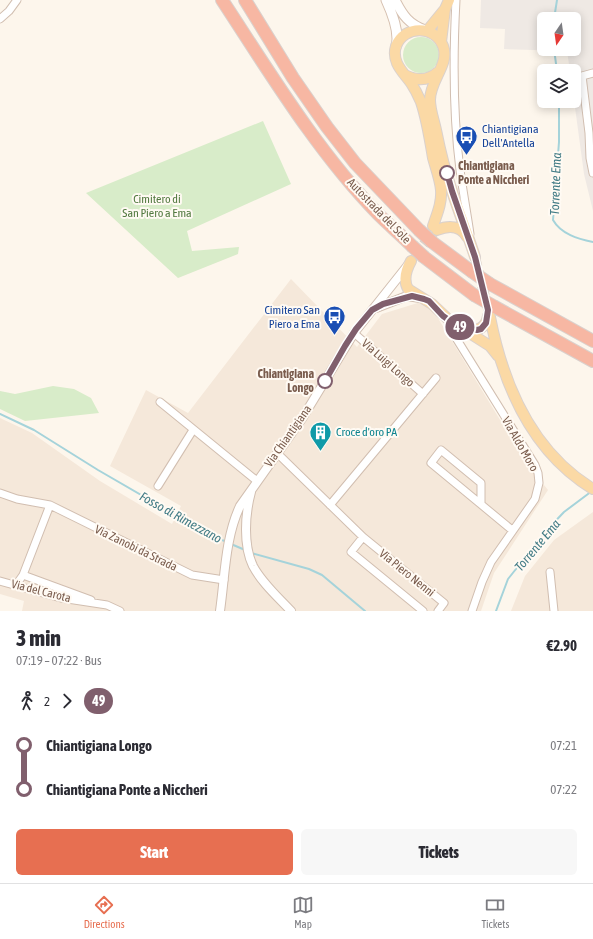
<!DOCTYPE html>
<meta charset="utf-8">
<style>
:root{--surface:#fff;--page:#f7f7f7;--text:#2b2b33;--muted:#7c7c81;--line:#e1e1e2;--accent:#e76f51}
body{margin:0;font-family:"Asap Condensed",sans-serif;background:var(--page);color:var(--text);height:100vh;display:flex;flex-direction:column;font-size:15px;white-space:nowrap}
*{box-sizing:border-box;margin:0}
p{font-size:13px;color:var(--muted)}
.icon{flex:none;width:22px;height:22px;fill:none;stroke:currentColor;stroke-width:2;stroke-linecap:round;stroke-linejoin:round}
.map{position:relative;height:611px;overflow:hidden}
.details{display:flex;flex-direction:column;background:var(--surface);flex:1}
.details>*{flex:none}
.badge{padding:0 8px;border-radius:13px;font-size:14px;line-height:26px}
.needle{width:26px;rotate:193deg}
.controls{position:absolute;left:537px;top:12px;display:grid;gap:8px}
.controls a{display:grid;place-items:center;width:44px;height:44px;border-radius:6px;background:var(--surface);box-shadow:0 2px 10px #0003;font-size:20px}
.map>.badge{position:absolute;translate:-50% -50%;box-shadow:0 0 0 2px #fff}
.legs{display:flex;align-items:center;gap:6px;height:44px;padding:0 16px;font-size:13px}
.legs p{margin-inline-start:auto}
.head{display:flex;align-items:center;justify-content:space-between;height:68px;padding:0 16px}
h1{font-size:22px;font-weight:800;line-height:30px}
.cta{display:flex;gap:8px;margin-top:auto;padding:8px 16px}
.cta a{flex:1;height:46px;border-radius:6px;background:var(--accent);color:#fff;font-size:16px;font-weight:800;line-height:46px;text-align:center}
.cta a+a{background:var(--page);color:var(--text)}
ul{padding:0 16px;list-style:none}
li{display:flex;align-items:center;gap:14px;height:44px;font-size:15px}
li i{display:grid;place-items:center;width:6px;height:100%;margin:0 5px;background:currentColor}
li i::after{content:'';width:10px;height:10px;margin:-5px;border:3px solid;border-radius:50%;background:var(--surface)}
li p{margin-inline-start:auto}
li:first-child i{background:linear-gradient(#0000 50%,currentColor 0)}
li:last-child i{background:linear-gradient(currentColor 50%,#0000 0)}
.tabs{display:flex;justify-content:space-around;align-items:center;height:56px;border-top:1px solid var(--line);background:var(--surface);font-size:11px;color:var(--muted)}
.tabs a{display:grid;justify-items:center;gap:2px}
.tabs .selected{color:var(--accent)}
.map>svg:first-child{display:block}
</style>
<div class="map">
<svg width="593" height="611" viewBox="0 0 593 611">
<rect width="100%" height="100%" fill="#fdf6ec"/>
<path fill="#f5e8da" d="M291,279L357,347L382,314L421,302L433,310L527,464L548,490L494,573L481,611H22L24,601L0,594V418L32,433L100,481L172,524L181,506L110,466L146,390L188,413Z
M593,512V611H511L525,576L554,540Z"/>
<path fill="#efe9e4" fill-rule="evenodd" d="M481,0H593V211L584,174L574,100V71H570L567,51L504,49L505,29L480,28ZM544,19H574V49H544Z"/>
<path fill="#d8ecc9" d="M403 55a18 18 0 1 1 36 0a18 18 0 1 1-36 0Z
M263,121L291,184L187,231L192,251L239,247L238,254L178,278L86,193Z
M53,386L74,389L91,398L99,413L25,421L0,409V391L15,394Z"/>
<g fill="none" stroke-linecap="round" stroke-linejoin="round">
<path stroke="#a5d3da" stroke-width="2" d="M554,19L557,0
M554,49L557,71
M559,101V142L553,220C561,234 578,239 593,242
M0,414L34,430L98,470L212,536L227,542
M231,544L245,550
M251,553L309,569L322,575L365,611
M496,611L508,579L524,559L546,531L564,512L592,491"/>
<path stroke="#dcd0c4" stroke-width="10" stroke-dasharray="10 5" stroke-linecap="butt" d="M414,256L432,234L437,230
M475,257L490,317"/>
<defs>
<path id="minor" d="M456,0C453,56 453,115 460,170C463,192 467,213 470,234
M0,19L9,11L17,0
M593,73L582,76L589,133L590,158L593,173
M455,325L452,326L451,330L535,465L538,473L539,483L535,499L491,562L482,582L472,611
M354,333L423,394
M160,402L257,481
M277,453L363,537
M158,486L193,430
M0,493L17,499L50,505L192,575L224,580
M481,504V483L441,450L431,463L512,530
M330,505L436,378
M550,572L554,611
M23,575L91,600
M0,581L61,598L107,605L120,611
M16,585L23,575L50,505
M423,611L351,552L363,537L444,603L438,611"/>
<path id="tertiary" d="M376,308L407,296L420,298
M251,492C245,514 243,545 253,566C262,583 278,597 291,611
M220,611C225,576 225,538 240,506L303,417L354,333L408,265"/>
<path id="secondary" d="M386,0C392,13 400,32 396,47
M395,0C403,16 409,24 425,30"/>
<path id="primary" d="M427,31L445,9L449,0
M441,42L445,9
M405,75C417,81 428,81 438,72
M433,226C437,214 442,203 441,190C440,179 436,169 433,158C430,140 427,120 421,102C418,95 415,89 411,83C403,72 391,62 396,46C404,25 435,25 443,46C450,64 430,80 430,100C430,110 434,120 436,130C440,150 445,171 452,191C459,213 468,235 475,257
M437,230C449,225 461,226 467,237
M411,261C406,270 403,280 408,289L432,304L449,320L490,346L498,356
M490,317C503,384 532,452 593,489
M464,329C476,332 486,329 488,316"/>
<path id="motorway" d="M222,0C270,73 317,151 378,214C389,225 401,235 412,246
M245,0L293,78L327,127L355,163L419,230
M432,242L471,271
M424,257L474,295
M490,284L593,341
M495,307L593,361"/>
</defs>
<use href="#minor" stroke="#d1beb0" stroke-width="9"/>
<use href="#tertiary" stroke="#d1beb0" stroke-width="10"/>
<use href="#secondary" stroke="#d6c0b0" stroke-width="11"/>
<use href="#primary" stroke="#dad1cd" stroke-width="12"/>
<use href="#motorway" stroke="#dad1cd" stroke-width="14"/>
<use href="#minor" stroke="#fff" stroke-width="7"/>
<use href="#tertiary" stroke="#fff" stroke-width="8"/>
<use href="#secondary" stroke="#fff" stroke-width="9"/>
<use href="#primary" stroke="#fbd9a5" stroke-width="10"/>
<use href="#motorway" stroke="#f7b7a3" stroke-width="12"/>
<defs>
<path id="motorway-bridge" d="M419,230L432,242
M412,246L424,257
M471,271L490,284
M474,295L495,307"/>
</defs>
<use href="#motorway-bridge" stroke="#dad1cd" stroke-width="14" stroke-linecap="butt"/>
<use href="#motorway-bridge" stroke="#f7b7a3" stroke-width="12"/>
</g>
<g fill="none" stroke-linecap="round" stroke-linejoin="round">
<defs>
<path id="line-1" d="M325,381L345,346L356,329L372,310L383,304L412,296L424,299L429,301L443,316L459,327L477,330L481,329L486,323L488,310L475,257L452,191L447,173"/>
</defs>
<use href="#line-1" stroke="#fff" stroke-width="9"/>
<use href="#line-1" stroke="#805f6d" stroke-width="6"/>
</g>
<defs>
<symbol id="bus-pin" viewBox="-11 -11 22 30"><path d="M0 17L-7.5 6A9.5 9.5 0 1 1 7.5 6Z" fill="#1a4fb4" stroke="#fffaf3"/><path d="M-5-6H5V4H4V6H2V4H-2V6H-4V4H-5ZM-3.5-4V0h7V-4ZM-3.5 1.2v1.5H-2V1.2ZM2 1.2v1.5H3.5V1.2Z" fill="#fff"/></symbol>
<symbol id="building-pin" viewBox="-11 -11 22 30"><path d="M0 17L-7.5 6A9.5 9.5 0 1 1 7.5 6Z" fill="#0f9aa8" stroke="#fffaf3"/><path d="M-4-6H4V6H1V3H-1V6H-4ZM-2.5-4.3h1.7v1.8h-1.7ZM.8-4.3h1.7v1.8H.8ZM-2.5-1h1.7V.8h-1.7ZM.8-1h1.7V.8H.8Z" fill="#fff"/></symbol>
</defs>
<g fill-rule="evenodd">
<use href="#bus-pin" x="454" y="124" width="25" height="34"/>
<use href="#bus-pin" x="322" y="304" width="25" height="34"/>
<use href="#building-pin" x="308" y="420" width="25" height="34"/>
</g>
<g fill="#fff" stroke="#805f6d" stroke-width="2">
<circle cx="447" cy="173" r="7"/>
<circle cx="325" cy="381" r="7"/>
</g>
<g text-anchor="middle" stroke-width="4" stroke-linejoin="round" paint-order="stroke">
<g font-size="12" fill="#164399" stroke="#fffaf3" text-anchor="start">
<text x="482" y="133">Chiantigiana<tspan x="482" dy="14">Dell'Antella</tspan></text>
<text x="320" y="314" text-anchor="end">Cimitero San<tspan x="320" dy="14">Piero a Ema</tspan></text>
</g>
<g font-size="12" font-weight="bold" fill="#7a5c4d" stroke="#fffaf3" text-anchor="start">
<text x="458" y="170">Chiantigiana<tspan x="458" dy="14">Ponte a Niccheri</tspan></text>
<text x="314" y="378" text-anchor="end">Chiantigiana<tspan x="314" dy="14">Longo</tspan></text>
</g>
<g font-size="12" fill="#537a41" stroke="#fffaf3">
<text x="157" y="203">Cimitero di<tspan x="157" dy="14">San Piero a Ema</tspan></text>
</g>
<g font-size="12" fill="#7a5c4d" stroke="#fffaf3">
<text transform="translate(379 211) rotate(46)" y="4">Autostrada del Sole</text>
<text transform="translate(388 363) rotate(41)" y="4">Via Luigi Longo</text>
<text transform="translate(288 436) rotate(-55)" y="4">Via Chiantigiana</text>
<text transform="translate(520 444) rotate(60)" y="4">Via Aldo Moro</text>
<text transform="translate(136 548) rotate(26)" y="4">Via Zanobi da Strada</text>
<text transform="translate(407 573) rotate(39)" y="4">Via Piero Nenni</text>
<text transform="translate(41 591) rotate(14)" y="4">Via del Carota</text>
</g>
<g font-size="12" fill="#0d838f" stroke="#fffaf3" text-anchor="start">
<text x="336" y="436">Croce d'oro PA</text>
</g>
<g font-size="13" font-style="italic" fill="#437c86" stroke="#fffaf3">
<text transform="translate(555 184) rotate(-88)" y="5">Torrente Ema</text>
<text transform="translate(181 517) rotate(29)" y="5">Fosso di Rimezzano</text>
<text transform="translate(537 545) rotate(-50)" y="5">Torrente Ema</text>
</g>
</g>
</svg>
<div class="controls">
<a><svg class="needle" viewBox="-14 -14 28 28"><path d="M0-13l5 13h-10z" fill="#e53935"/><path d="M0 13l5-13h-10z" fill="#7c7c81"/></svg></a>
<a><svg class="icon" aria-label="layers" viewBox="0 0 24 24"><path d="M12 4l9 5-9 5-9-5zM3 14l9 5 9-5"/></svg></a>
</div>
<b class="badge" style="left:460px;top:327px;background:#805f6d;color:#fff">49</b>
</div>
<section class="details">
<div class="head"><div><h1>3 min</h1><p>07:19 – 07:22 · Bus</p></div><b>€2.90</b></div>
<div class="legs"><svg class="icon" aria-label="walk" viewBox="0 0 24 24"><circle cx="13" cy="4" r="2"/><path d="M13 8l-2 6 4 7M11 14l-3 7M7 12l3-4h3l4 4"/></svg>2<svg class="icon" aria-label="forward" viewBox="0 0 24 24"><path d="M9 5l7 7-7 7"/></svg><b class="badge" style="background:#805f6d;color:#fff">49</b></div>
<ul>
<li><i style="color:#805f6d"></i><b>Chiantigiana Longo</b><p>07:21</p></li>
<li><i style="color:#805f6d"></i><b>Chiantigiana Ponte a Niccheri</b><p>07:22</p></li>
</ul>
<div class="cta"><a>Start</a><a>Tickets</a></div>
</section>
<nav class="tabs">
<a class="selected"><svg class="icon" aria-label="directions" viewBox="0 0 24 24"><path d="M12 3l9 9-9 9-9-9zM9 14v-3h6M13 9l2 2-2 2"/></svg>Directions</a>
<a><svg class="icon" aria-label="map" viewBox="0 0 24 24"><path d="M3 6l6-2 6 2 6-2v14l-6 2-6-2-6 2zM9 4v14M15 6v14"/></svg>Map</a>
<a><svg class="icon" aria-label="tickets" viewBox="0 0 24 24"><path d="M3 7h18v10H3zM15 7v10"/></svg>Tickets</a>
</nav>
